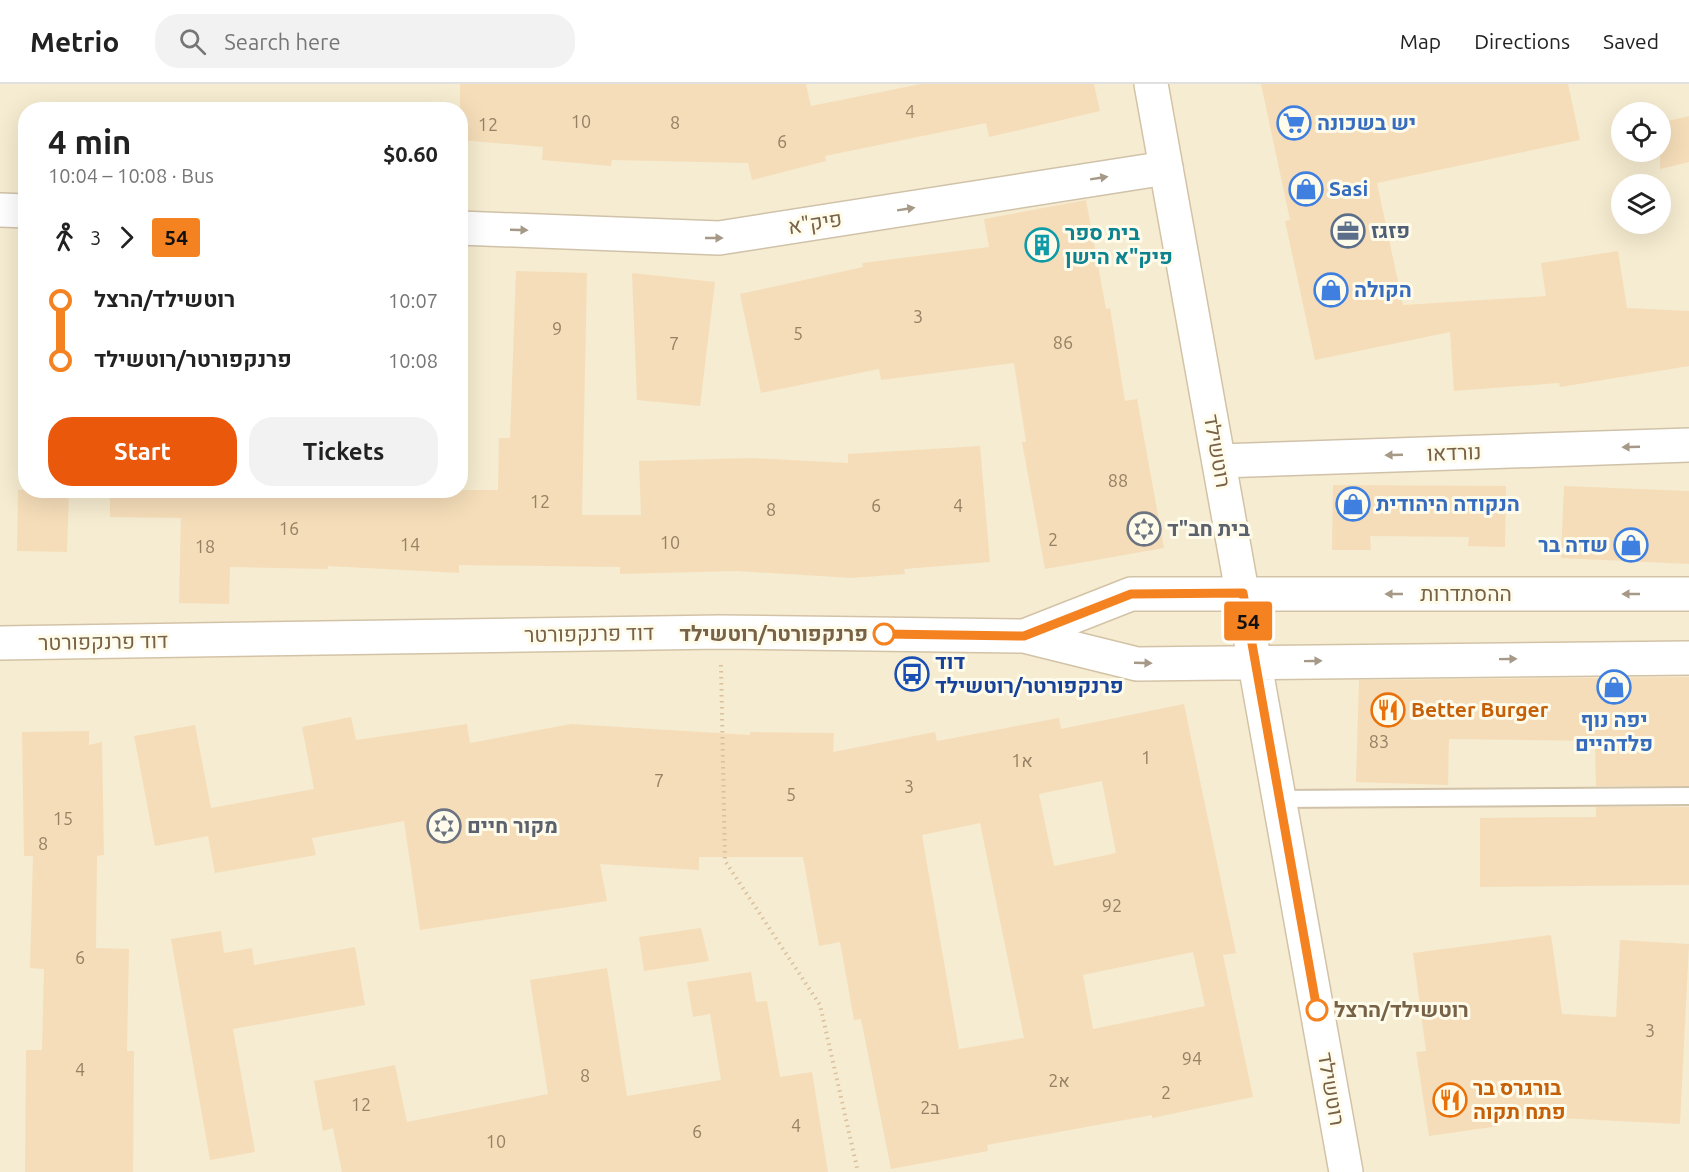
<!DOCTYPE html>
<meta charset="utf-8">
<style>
:root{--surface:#fff;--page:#f2f2f2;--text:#222;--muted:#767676;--line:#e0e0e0;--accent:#ea580c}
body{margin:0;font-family:Ubuntu,Heebo,sans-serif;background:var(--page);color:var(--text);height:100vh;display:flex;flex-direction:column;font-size:22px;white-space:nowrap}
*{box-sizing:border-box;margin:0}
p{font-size:20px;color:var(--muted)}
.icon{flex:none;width:33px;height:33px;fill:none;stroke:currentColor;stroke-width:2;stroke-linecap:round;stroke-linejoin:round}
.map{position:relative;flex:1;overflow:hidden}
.side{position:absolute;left:18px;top:18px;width:450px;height:396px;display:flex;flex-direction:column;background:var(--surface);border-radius:24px;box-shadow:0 6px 24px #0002}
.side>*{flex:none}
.badge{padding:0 12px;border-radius:4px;font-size:21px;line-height:39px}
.tools{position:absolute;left:1611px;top:18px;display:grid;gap:12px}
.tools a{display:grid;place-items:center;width:60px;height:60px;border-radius:50%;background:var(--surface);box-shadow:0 6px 24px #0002;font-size:30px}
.map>.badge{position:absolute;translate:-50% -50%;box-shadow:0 0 0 3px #fff}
.legs{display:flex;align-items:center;gap:9px;height:66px;padding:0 30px;font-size:20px}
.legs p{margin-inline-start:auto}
.summary{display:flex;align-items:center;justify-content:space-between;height:102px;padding:0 30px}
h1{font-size:33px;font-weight:700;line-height:45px}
.primary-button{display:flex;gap:12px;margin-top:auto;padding:12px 30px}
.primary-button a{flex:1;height:69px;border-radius:24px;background:var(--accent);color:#fff;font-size:24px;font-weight:700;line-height:69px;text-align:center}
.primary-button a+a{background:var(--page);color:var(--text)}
ul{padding:0 30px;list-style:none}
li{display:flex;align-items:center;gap:21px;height:60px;font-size:22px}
li i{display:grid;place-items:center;width:9px;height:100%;margin:0 8px;background:currentColor}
li i::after{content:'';width:15px;height:15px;margin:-8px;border:4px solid;border-radius:50%;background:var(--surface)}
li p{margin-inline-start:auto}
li:first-child i{background:linear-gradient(#0000 50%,currentColor 0)}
li:last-child i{background:linear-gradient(currentColor 50%,#0000 0)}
header{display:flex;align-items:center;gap:36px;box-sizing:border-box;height:84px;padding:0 30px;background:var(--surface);border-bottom:2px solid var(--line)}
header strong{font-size:28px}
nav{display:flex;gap:33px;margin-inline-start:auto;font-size:21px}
.search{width:420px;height:54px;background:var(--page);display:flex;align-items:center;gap:15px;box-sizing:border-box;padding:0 21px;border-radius:24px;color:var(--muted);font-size:22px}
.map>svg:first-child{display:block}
</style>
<header>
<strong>Metrio</strong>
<div class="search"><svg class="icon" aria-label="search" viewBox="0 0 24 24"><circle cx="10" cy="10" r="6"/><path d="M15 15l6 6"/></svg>Search here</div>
<nav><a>Map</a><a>Directions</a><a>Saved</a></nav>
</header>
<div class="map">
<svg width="1689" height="1088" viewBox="0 0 1689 1088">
<rect width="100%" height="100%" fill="#fef9e4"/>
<path fill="#f6ecd1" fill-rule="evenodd" d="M0,0H1689V1088H0ZM26,26H460V406H26ZM1622,28H1660V68H1622ZM1622,100H1660V140H1622Z"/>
<path fill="#f5ddb9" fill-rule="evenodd" d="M460,0H806L811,22L921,0H1094L1100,27L989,53L986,39L825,72L826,77L752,96L748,79L612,76L611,82L542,76L543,63L460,56Z
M1261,0H1568L1580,56L1377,99L1403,221L1546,212L1541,179L1618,167L1627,224L1689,227V282L1560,303L1559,299L1454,307L1450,248L1315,276L1285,137L1290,136Z
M1689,32V78L1660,85V39Z
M1086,116L1106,225L1110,224L1125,317L1137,315L1164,464L1045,485L1022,358H1026L1014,279L881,296L879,285L761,309L740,210L863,183L862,179L989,163L984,135Z
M516,187L587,189L582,431H641L639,377L752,374L848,379V370L980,362L990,478L904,485L905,490L851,494L737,487L620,490V483L459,481V489L328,482V485L230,483L229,520L179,519L181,434L110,433V406H498L499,354H510Z
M632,189L715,198L700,322L637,316Z
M1333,401L1506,402L1505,463L1468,462L1469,453L1370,452L1371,466H1332Z
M1564,402L1689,407V480L1561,474Z
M18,406H69L67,468L17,467Z
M1689,593V702H1596L1595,657L1449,655L1448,701L1356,698L1359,596Z
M1184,620L1236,869L1223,871L1253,1013L1152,1034V1031L987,1061L988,1067L891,1085L861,935L854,936L840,858L819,862L803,773H699V786L600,780L607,817L420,846L404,737L312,754L316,771L215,789L208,752L155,762L134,652L195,641L211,724L314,705L302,643L351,633L356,656L467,640L470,659L571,640L750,651V648L834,649L833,668L935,648L937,657L1059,634L1061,645ZM1102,697L1116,769L1054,782L1039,710ZM980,739L1024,954L959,965L922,751ZM1193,868L1205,922L1093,945L1083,891Z
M89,647V661L102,658L104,771L97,772L96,864L129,865L127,967H134L133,1088H25L26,966H42L44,885L30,884L33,772H24L22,648Z
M1596,723H1689V801L1480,803V734L1596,733Z
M701,844L709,877L644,887L639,853Z
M221,847L224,869L252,864L254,881L355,863L365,921L233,945L255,1068L210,1076L171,855Z
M1551,851L1562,930L1616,933L1620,856L1689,860L1680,1040L1498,1031L1499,1042L1429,1052L1416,968L1426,967L1413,869Z
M607,884L627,1012L721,996L710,930L693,933L687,898L751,888L756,918L767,917L780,993L812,988L828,1088H342L333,1044L323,1047L314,997L395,981L407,1038L548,1010L530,896Z"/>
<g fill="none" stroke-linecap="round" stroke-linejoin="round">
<defs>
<path id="lane" d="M1279,715L1689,712"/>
<path id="street" d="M0,126L26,127
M460,144L719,154L1166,84
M1219,377L1689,361"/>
<path id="secondary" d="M1151,0L1346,1088
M1024,552L1137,580L1689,574
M0,559L720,548L1024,552L1131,510H1689"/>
</defs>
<use href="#lane" stroke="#d0c2a9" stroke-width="20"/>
<use href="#street" stroke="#d0c2a9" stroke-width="36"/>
<use href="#secondary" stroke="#d3c3a6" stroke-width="36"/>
<path stroke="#dac09c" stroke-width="4" stroke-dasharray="1.5 4.5" stroke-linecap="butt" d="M721,581L725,777L820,921L858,1088"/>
<use href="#lane" stroke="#fff" stroke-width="16"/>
<use href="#street" stroke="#fff" stroke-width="33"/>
<use href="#secondary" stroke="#fff" stroke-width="33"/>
</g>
<defs><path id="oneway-solid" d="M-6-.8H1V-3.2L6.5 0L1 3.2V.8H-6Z" transform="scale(1.5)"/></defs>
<g fill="#a79987">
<use href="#oneway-solid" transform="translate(1099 94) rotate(-9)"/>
<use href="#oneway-solid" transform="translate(906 125) rotate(-9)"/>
<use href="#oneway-solid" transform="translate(519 146) rotate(2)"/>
<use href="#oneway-solid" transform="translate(714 154)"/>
<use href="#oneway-solid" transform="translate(1631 363) rotate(178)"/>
<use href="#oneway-solid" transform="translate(1394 371) rotate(178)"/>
<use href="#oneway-solid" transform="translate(1394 510) rotate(-180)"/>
<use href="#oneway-solid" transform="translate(1631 510) rotate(-180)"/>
<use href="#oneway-solid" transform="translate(1508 575) rotate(-1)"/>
<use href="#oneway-solid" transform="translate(1313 577) rotate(-1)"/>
<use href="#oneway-solid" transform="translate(1143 579) rotate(2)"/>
</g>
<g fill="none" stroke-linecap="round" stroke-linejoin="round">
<defs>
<path id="line-1" d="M884,550L1024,552L1131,510L1243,509L1317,926"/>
</defs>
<use href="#line-1" stroke="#fff" stroke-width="14"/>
<use href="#line-1" stroke="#f58220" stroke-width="9"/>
</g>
<defs>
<symbol id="supermarket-ring" viewBox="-11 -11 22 22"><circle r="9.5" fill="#fffbeb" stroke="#3f7fe0" stroke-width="1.5"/><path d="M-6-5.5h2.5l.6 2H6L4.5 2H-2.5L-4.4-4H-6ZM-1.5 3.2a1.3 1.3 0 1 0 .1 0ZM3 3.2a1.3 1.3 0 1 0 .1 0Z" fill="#3f7fe0"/></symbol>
<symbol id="shop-ring" viewBox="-11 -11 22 22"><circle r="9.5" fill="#fffbeb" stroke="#3f7fe0" stroke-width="1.5"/><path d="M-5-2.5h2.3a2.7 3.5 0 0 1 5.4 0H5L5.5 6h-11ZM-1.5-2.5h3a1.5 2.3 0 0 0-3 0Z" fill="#3f7fe0"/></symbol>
<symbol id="office-ring" viewBox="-11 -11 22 22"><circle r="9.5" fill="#fffbeb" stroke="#5c6f8a" stroke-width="1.5"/><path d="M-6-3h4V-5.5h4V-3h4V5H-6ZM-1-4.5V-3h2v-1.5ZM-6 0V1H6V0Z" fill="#5c6f8a"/></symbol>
<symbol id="building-ring" viewBox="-11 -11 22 22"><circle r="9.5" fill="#fffbeb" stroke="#0f9aa8" stroke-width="1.5"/><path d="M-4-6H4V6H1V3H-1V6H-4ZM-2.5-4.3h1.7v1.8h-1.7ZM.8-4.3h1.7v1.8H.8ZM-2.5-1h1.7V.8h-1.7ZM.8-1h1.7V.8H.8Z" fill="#0f9aa8"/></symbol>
<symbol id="synagogue-ring" viewBox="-11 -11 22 22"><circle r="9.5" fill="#fffbeb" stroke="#6b7280" stroke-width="1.5"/><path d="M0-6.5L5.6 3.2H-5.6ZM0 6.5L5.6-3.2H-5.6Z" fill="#6b7280"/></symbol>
<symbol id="bus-ring" viewBox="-11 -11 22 22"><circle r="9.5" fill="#fffbeb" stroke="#1a4fb4" stroke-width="1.5"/><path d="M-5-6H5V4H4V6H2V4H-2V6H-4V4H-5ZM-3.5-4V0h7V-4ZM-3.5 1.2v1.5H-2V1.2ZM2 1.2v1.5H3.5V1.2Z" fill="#1a4fb4"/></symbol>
<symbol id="restaurant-ring" viewBox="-11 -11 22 22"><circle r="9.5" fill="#fffbeb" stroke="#e8710a" stroke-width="1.5"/><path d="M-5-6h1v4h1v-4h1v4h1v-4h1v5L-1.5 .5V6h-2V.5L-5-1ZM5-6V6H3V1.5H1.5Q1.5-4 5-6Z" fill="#e8710a"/></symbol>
</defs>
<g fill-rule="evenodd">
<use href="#supermarket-ring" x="1275" y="20" width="38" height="38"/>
<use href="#shop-ring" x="1287" y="86" width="38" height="38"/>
<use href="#office-ring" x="1329" y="128" width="38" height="38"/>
<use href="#building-ring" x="1023" y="142" width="38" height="38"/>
<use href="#shop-ring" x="1312" y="187" width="38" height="38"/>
<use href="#shop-ring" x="1334" y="401" width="38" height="38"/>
<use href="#synagogue-ring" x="1125" y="426" width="38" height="38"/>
<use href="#shop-ring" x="1612" y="442" width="38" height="38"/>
<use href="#bus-ring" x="893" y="571" width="38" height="38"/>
<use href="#shop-ring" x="1595" y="584" width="38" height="38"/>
<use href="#restaurant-ring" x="1369" y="607" width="38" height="38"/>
<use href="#synagogue-ring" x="425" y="723" width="38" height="38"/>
<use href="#restaurant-ring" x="1431" y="997" width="38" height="38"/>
</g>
<g fill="#fff" stroke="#f58220" stroke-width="3">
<circle cx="884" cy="550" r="10"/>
<circle cx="1317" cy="926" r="10"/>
</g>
<g text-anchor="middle" stroke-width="6" stroke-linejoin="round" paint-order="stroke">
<g font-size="18" fill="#978164">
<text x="910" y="34">4</text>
<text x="581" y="44">10</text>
<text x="675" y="45">8</text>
<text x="488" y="47">12</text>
<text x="782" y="64">6</text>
<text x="918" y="239">3</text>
<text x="557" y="251">9</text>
<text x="798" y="256">5</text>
<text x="1063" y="265">86</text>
<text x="674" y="266">7</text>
<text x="1118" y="403">88</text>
<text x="540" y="424">12</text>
<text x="876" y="428">6</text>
<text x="958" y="428">4</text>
<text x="771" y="432">8</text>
<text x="289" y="451">16</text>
<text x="1053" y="462">2</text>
<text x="670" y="465">10</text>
<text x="410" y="467">14</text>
<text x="205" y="469">18</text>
<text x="1379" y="664">83</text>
<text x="1146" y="680">1</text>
<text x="1022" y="683">1א</text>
<text x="659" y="703">7</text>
<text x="909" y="709">3</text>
<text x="791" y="717">5</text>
<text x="63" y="741">15</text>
<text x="43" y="766">8</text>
<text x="1112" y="828">92</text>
<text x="80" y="880">6</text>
<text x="1650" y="953">3</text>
<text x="1192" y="981">94</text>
<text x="80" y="992">4</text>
<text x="585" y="998">8</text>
<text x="1059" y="1003">2א</text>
<text x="1166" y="1015">2</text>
<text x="361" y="1027">12</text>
<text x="930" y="1030">2ב</text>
<text x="796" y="1048">4</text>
<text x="697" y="1054">6</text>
<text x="496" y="1064">10</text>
</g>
<g font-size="21" font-weight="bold" fill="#366cbe" stroke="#fffbeb" text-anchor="start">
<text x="1317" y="46">יש בשכונה</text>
<text x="1329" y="112">Sasi</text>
<text x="1354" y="213">הקולה</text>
<text x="1376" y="427">הנקודה היהודית</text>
<text x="1608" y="468" text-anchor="end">שדה בר</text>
<text x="1614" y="643" text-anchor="middle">יפה נוף<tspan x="1614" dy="24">פלדהיים</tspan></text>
</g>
<g font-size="21" fill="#786247" stroke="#fffbeb">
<text transform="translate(815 139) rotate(-9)" y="7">פיק"א</text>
<text transform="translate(1217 367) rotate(80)" y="7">רוטשילד</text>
<text transform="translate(1454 369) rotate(-2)" y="7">נורדאו</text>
<text x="1466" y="517">ההסתדרות</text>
<text transform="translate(589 550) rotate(-1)" y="7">דוד פרנקפורטר</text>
<text transform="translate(103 558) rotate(-1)" y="7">דוד פרנקפורטר</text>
<text transform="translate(1331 1005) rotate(80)" y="7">רוטשילד</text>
</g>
<g font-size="21" font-weight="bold" fill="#4e5e75" stroke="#fffbeb" text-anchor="start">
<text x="1371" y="154">פזגז</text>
</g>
<g font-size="21" font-weight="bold" fill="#0d838f" stroke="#fffbeb" text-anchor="start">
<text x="1065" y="156">בית ספר<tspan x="1065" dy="24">פיק"א הישן</tspan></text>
</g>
<g font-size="21" font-weight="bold" fill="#5b616d" stroke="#fffbeb" text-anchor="start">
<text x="1167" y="452">בית חב"ד</text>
<text x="467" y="749">מקור חיים</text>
</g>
<g font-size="21" font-weight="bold" fill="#786247" stroke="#fffbeb" text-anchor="end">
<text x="868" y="557">פרנקפורטר/רוטשילד</text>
<text x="1334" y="933" text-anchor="start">רוטשילד/הרצל</text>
</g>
<g font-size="21" font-weight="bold" fill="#164399" stroke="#fffbeb" text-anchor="start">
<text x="935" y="585">דוד<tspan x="935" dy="24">פרנקפורטר/רוטשילד</tspan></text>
</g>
<g font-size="21" font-weight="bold" fill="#c56008" stroke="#fffbeb" text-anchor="start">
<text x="1411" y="633">Better Burger</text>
<text x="1473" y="1011">בורגרס בר<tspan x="1473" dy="24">פתח תקוה</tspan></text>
</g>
</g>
</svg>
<div class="tools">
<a><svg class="icon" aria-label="locate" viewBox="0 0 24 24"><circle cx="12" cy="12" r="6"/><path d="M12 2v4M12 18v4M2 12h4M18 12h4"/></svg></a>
<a><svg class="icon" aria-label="layers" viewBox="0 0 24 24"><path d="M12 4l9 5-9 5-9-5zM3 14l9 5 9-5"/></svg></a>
</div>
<b class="badge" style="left:1248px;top:537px;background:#f58220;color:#111">54</b>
<section class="side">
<div class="summary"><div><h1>4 min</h1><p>10:04 – 10:08 · Bus</p></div><b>$0.60</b></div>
<div class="legs"><svg class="icon" aria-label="walk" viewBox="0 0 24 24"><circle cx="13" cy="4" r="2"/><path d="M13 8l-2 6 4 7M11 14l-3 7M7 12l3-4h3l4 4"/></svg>3<svg class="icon" aria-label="forward" viewBox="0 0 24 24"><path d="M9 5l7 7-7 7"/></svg><b class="badge" style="background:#f58220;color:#111">54</b></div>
<ul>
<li><i style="color:#f58220"></i><b>רוטשילד/הרצל</b><p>10:07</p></li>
<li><i style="color:#f58220"></i><b>פרנקפורטר/רוטשילד</b><p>10:08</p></li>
</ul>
<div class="primary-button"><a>Start</a><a>Tickets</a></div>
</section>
</div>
